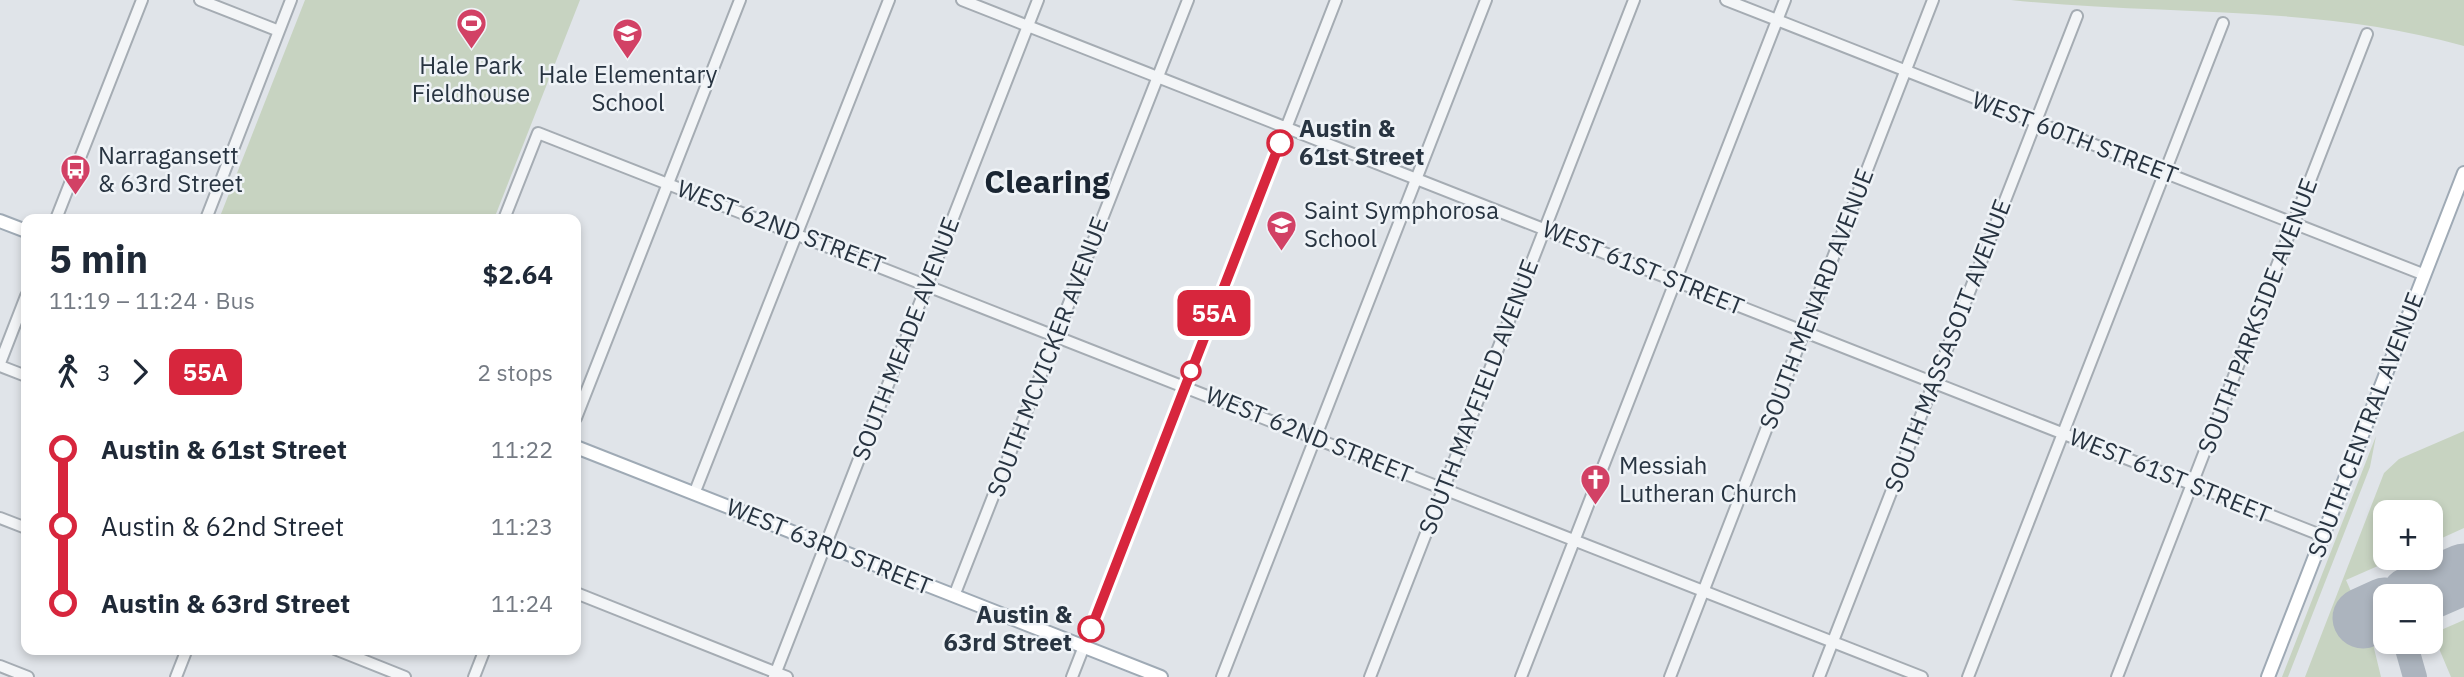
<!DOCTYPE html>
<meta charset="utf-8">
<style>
:root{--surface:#fff;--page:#f2f2f3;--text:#1f2937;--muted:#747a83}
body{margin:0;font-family:"IBM Plex Sans",sans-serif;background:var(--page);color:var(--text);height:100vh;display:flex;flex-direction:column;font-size:26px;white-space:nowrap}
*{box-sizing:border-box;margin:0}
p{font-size:23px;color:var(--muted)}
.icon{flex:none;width:38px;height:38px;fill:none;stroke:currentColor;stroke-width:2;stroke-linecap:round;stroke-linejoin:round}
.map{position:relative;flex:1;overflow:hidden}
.sheet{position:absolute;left:21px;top:214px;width:560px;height:441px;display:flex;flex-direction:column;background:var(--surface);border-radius:14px;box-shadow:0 4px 10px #0003}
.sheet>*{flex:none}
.badge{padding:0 14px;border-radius:10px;font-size:24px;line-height:46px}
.tools{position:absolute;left:2373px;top:500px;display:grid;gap:14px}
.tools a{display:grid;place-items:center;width:70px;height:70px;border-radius:14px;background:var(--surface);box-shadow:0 4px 10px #0003;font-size:35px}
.map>.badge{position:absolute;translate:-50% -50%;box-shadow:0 0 0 4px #fff}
.legs{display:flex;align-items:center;gap:10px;height:77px;padding:0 28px;font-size:23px}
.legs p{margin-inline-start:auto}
.head{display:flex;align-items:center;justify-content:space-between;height:119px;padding:0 28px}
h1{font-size:38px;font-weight:700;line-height:52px}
ul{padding:0 28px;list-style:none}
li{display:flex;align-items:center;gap:24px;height:77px;font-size:26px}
li i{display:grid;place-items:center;width:10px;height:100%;margin:0 9px;background:currentColor}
li i::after{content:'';width:18px;height:18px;margin:-9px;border:5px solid;border-radius:50%;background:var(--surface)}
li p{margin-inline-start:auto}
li:first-child i{background:linear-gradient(#0000 50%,currentColor 0)}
li:last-child i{background:linear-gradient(currentColor 50%,#0000 0)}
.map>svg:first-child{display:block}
</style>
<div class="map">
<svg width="2464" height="677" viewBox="0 0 2464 677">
<rect width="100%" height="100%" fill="#e0e4e9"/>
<path fill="#c7d3c1" d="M305,0H580L494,219H219Z
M2011,0H2464V46C2317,4 2162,16 2011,0Z
M2464,431V528L2431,543V513H2385V558H2396L2346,580L2372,640L2381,677H2305L2384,473L2399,459Z
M2376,436L2370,467L2288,677H2282Z
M2464,620V677H2451L2435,639L2441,630Z"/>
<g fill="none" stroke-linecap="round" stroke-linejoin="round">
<path stroke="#acb4be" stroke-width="24" d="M2423,597L2451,579
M2405,642L2415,677"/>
<path stroke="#acb4be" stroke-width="61" d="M2411,597L2464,574
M2363,618L2385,608"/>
<defs>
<path id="minor" d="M200,0L279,31
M962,0L2323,536
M1726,0L2425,275
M56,219L142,0
M206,219L291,0
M504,219L538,133L1922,677
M0,363L26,296
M0,366L26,376
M576,418L740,0
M694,494L889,0
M0,518L26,528
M576,593L787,677
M954,596L1188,0
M335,649L405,677
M0,666L28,677
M176,677L187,649
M474,677L485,649
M774,677L1038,0
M1072,677L1336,0
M1222,677L1486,0
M1370,677L1634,0
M1521,677L1785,0
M1670,677L1933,0
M1819,677L2077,16
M1968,677L2223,23
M2117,677L2367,34"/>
<path id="major" d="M0,221L26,231
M576,447L1161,677
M2268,677L2464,173"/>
</defs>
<use href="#minor" stroke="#a5acb3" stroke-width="14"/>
<use href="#major" stroke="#9faab5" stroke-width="16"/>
<use href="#minor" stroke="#f3f5f7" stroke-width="10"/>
<use href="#major" stroke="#fff" stroke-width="12"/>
</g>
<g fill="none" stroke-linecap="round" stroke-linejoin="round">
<defs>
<path id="line-1" d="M1091,629L1280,143"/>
</defs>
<use href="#line-1" stroke="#fff" stroke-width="16"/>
<use href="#line-1" stroke="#d7263d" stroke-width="10"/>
</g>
<defs>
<symbol id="stadium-pin" viewBox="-11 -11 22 30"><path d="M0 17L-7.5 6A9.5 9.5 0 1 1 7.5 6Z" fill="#d24165" stroke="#eff3f7"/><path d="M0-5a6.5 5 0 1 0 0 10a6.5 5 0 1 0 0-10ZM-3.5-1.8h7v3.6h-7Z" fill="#fff"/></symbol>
<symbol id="school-pin" viewBox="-11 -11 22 30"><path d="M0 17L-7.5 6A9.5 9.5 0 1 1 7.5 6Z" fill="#d24165" stroke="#eff3f7"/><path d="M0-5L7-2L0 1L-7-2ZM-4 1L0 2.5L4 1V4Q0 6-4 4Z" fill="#fff"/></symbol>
<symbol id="bus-pin" viewBox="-11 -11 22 30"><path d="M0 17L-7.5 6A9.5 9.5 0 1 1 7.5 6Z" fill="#d24165" stroke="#eff3f7"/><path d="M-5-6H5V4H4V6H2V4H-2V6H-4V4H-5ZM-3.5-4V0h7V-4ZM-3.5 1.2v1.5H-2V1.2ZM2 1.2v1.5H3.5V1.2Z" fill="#fff"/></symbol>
<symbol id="church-pin" viewBox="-11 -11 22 30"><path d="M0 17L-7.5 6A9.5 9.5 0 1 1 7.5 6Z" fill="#d24165" stroke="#eff3f7"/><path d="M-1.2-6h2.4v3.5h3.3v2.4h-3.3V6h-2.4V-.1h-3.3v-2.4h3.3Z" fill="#fff"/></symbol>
</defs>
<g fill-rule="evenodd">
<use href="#stadium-pin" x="454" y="6" width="35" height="47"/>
<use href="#school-pin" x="610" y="16" width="35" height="47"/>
<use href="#bus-pin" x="58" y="152" width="35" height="47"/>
<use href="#school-pin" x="1264" y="208" width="35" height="47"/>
<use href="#church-pin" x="1578" y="462" width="35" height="47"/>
</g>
<g fill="#fff" stroke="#d7263d" stroke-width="3.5">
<circle cx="1280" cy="143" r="12"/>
<circle cx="1191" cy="371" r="9"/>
<circle cx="1091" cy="629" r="12"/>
</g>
<g text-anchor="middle" stroke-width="5" stroke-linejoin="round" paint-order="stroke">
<g font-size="24" fill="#283441" stroke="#eff3f7" text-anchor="start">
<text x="471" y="74" text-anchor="middle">Hale Park<tspan x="471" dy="28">Fieldhouse</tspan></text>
<text x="628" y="83" text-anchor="middle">Hale Elementary<tspan x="628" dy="28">School</tspan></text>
<text x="98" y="164">Narragansett<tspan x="98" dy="28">&amp; 63rd Street</tspan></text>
<text x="1304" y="219">Saint Symphorosa<tspan x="1304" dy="28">School</tspan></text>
<text x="1619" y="474">Messiah<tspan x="1619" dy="28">Lutheran Church</tspan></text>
</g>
<g font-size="24" font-weight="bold" fill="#283441" stroke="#eff3f7" text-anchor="start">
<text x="1299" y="137">Austin &amp;<tspan x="1299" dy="28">61st Street</tspan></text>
<text x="1072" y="623" text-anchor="end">Austin &amp;<tspan x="1072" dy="28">63rd Street</tspan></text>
</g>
<g font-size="24" fill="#283441" stroke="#eff3f7">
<text transform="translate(2075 138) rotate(21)" y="8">WEST 60TH STREET</text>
<text transform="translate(781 227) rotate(21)" y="8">WEST 62ND STREET</text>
<text transform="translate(1643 268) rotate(22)" y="8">WEST 61ST STREET</text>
<text transform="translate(1817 299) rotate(-69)" y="8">SOUTH MENARD AVENUE</text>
<text transform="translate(2258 316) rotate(-69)" y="8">SOUTH PARKSIDE AVENUE</text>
<text transform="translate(906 339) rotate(-69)" y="8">SOUTH MEADE AVENUE</text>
<text transform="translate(1948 346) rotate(-69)" y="8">SOUTH MASSASOIT AVENUE</text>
<text transform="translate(1048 357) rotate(-69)" y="8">SOUTH MCVICKER AVENUE</text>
<text transform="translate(1479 397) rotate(-69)" y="8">SOUTH MAYFIELD AVENUE</text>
<text transform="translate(2366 425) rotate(-69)" y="8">SOUTH CENTRAL AVENUE</text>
<text transform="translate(1309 435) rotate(22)" y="8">WEST 62ND STREET</text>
<text transform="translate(2170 476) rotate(22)" y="8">WEST 61ST STREET</text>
<text transform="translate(829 547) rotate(22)" y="8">WEST 63RD STREET</text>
</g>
<g font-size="32" font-weight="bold" fill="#1a2532" stroke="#eff3f7">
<text x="1047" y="193">Clearing</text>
</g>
</g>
</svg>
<div class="tools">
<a>+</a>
<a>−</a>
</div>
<b class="badge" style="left:1214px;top:313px;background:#d7263d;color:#fff">55A</b>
<section class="sheet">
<div class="head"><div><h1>5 min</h1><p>11:19 – 11:24 · Bus</p></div><b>$2.64</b></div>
<div class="legs"><svg class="icon" aria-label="walk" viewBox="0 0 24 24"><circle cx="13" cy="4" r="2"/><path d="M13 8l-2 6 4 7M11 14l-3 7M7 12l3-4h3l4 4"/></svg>3<svg class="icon" aria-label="forward" viewBox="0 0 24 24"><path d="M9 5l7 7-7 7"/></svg><b class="badge" style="background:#d7263d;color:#fff">55A</b><p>2 stops</p></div>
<ul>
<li><i style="color:#d7263d"></i><b>Austin &amp; 61st Street</b><p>11:22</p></li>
<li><i style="color:#d7263d"></i><span>Austin &amp; 62nd Street</span><p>11:23</p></li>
<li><i style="color:#d7263d"></i><b>Austin &amp; 63rd Street</b><p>11:24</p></li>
</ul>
</section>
</div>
